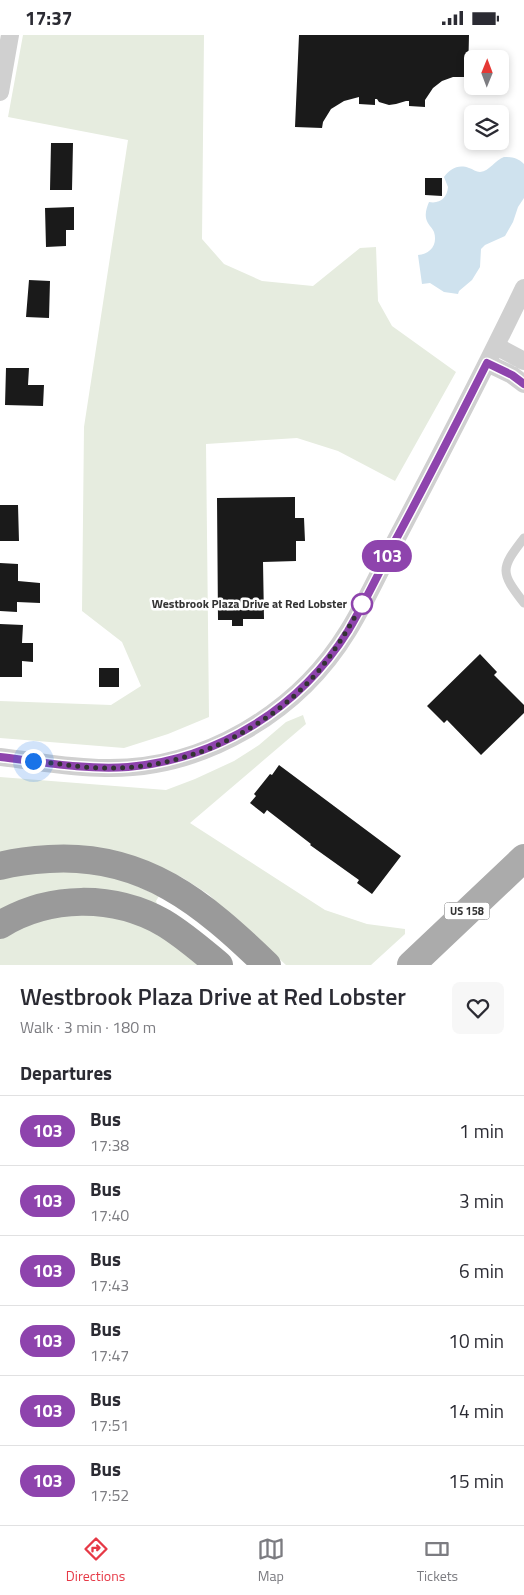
<!DOCTYPE html>
<meta charset="utf-8">
<style>
:root{--surface:#fff;--page:#f7f7f7;--text:#2b2b33;--muted:#7c7c81;--line:#e1e1e2;--accent:#e63946}
body{margin:0;font-family:"Titillium Web",sans-serif;background:var(--page);color:var(--text);height:100vh;display:flex;flex-direction:column;font-size:19px;white-space:nowrap}
*{box-sizing:border-box;margin:0}
p{font-size:16px;color:var(--muted)}
.icon{flex:none;width:28px;height:28px;fill:none;stroke:currentColor;stroke-width:2;stroke-linecap:round;stroke-linejoin:round}
.map{position:relative;height:930px;overflow:hidden}
.panel{display:flex;flex-direction:column;background:var(--surface);flex:1}
.panel>*{flex:none}
.badge{padding:0 10px;border-radius:16px;font-size:18px;line-height:32px}
.needle{width:32px;rotate:1deg}
.tools{position:absolute;left:464px;top:15px;display:grid;gap:10px}
.tools a{display:grid;place-items:center;width:45px;height:45px;border-radius:8px;background:var(--surface);box-shadow:0 2px 8px #0003;font-size:25px}
.you{position:absolute;width:25px;height:25px;margin:-12px;border:4px solid #fff;border-radius:50%;background:#1a73e8;box-shadow:0 0 0 8px #1a73e833}
.map>.badge{position:absolute;translate:-50% -50%;box-shadow:0 0 0 2px #fff}
h2{padding:0 20px;font-size:19px;line-height:45px}
.round{display:grid;place-items:center;flex:none;width:52px;height:52px;border-radius:8px;background:var(--page)}
.overview{display:flex;align-items:center;justify-content:space-between;height:85px;padding:0 20px}
h1{font-size:24px;font-weight:600;line-height:38px}
ul{padding:0;list-style:none}
li{display:flex;align-items:center;gap:15px;height:70px;padding:0 20px;border-top:1px solid var(--line)}
li div{flex:1}
li b{display:block;font-size:19px}
li em{font-style:normal}
li .badge{min-width:55px;font-weight:700;text-align:center}
.status{display:flex;justify-content:space-between;align-items:center;height:35px;padding:0 25px;background:var(--surface);direction:ltr}
.status svg{height:14px;fill:currentColor}
.dock{display:flex;justify-content:space-around;align-items:center;height:70px;border-top:1px solid var(--line);background:var(--surface);font-size:14px;color:var(--muted)}
.dock a{display:grid;justify-items:center;gap:2px}
.dock .selected{color:var(--accent)}
.map>svg:first-child{display:block}
</style>
<div class="status"><b>17:37</b><svg viewBox="0 0 49 12"><path d="M0 12V9h3v3zM5 12V6h3v6zM10 12V3h3v9zM15 12V0h3v12zM26 1h20v11H26zM47 4h2v5h-2z"/></svg></div>
<div class="map">
<svg width="524" height="930" viewBox="0 0 524 930">
<rect width="100%" height="100%" fill="#fff"/>
<path fill="#e6ecdf" d="M23,0H204L202,204L224,229L262,246L313,251L360,213L376,212L378,266L392,291L456,337L395,446L338,416L297,403L206,409L209,682L168,699L124,713L0,703V666L111,670L141,651L122,607L82,576L84,392L128,105L8,82Z
M303,680L306,689L190,788L325,875L367,889L405,894V899L371,930H286L208,859L183,843L162,833L0,820V742L166,755L195,744L234,726L259,710L286,687Z
M101,835L159,861L156,866L158,872L0,881V843L30,836Z
M60,876L131,883L209,930H0V899Z"/>
<path fill="#cfe2ee" d="M504,122C512,122 518,123 524,129V163L518,172L513,187L505,201L485,210L481,214L480,232L472,245L459,256L458,259L444,257L430,248L422,249L418,220C430,219 438,210 434,197C432,192 427,189 426,183C425,177 427,172 429,167C440,169 447,163 448,152L444,142C450,134 458,129 469,133C473,134 476,137 480,137C490,136 495,125 504,122Z"/>
<path fill="#1a1a1a" d="M299,0H469L468,42H453L442,46L433,53L425,65V72L409,71V66H406L396,69L389,70L379,67L377,64H375V70L359,69V62L344,66L331,74L323,87L322,93L295,92Z
M51,108H73L72,155H50Z
M425,143H442V161L425,160Z
M74,172V195H66V211L46,212L45,173Z
M29,245L50,246L49,283L26,282Z
M6,333H29L28,350H44L43,371L5,370Z
M295,462V483H304L305,506H296V526L263,527L264,584H243V591H232V585H218L217,463Z
M0,470H18L19,506H0Z
M0,528L18,529V546L40,548V568L17,567V577L0,576Z
M0,589L23,590L22,608H33V627L22,626V642H0Z
M480,619L497,637L494,640L524,670V678L481,720L447,685L444,688L427,671Z
M99,633H119V652H99Z
M279,730L401,821L372,859L357,848L359,845L310,810L311,809L267,775L264,779L250,768L256,761L254,759L270,739L272,740Z"/>
<g fill="none" stroke-linecap="round" stroke-linejoin="round">
<path stroke="#d0d0d0" stroke-width="9" d="M524,503C500,534 500,537 524,568"/>
<path stroke="#d0d0d0" stroke-width="18" d="M0,57L10,0
M496,311L524,326
M487,328L512,340L524,349
M0,722C35,726 70,733 105,733C203,735 298,678 348,596C367,565 382,531 399,499C442,417 484,336 524,253"/>
<path stroke="#ababab" stroke-width="28" d="M411,930L524,823"/>
<path stroke="#9a9a9a" stroke-width="28" d="M0,831C15,827 33,825 49,824C143,818 203,868 267,930
M0,890C49,860 113,859 164,888C184,900 201,915 219,930"/>
</g>
<g fill="none" stroke-linecap="round" stroke-linejoin="round">
<defs>
<path id="line" d="M0,722C42,727 85,735 128,732C218,724 300,673 348,596C365,567 380,536 395,506C427,447 457,387 487,328L512,340L524,349"/>
</defs>
<use href="#line" stroke="#fff" stroke-width="11"/>
<use href="#line" stroke="#8e44ad" stroke-width="8"/>
<path stroke="#333" stroke-width="5" stroke-dasharray="0 9" d="M33,726C57,728 81,733 105,733C183,735 263,698 315,640C335,617 350,591 365,564L362,569"/>
</g>
<circle fill="#fff" stroke="#8e44ad" stroke-width="2.5" cx="362" cy="569" r="10"/>
<g text-anchor="middle" stroke-width="5" stroke-linejoin="round" paint-order="stroke">
<rect fill="#fff" stroke="#707070" stroke-width="1" x="444.5" y="867.5" width="45" height="17" rx="4"/>
<g font-size="11" font-weight="bold" fill="#333">
<text x="467" y="880">US 158</text>
</g>
<g font-size="12" font-weight="bold" fill="#333" stroke="#fff" text-anchor="end">
<text x="347" y="573">Westbrook Plaza Drive at Red Lobster</text>
</g>
</g>
</svg>
<div class="tools">
<a><svg class="needle" viewBox="-14 -14 28 28"><path d="M0-13l5 13h-10z" fill="#e53935"/><path d="M0 13l5-13h-10z" fill="#7c7c81"/></svg></a>
<a><svg class="icon" aria-label="layers" viewBox="0 0 24 24"><path d="M12 4l9 5-9 5-9-5zM3 14l9 5 9-5"/></svg></a>
</div>
<div class="you" style="left:33px;top:726px"></div>
<b class="badge" style="left:387px;top:521px;background:#8e44ad;color:#fff">103</b>
</div>
<section class="panel">
<div class="overview"><div><h1>Westbrook Plaza Drive at Red Lobster</h1><p>Walk · 3 min · 180 m</p></div><a class="round"><svg class="icon" aria-label="heart" viewBox="0 0 24 24"><path d="M12 20l-8-8c-3-5 5-10 8-4 3-6 11-1 8 4z"/></svg></a></div>
<h2>Departures</h2>
<ul>
<li><span class="badge" style="background:#8e44ad;color:#fff">103</span><div><b>Bus</b><p>17:38</p></div><em>1 min</em></li>
<li><span class="badge" style="background:#8e44ad;color:#fff">103</span><div><b>Bus</b><p>17:40</p></div><em>3 min</em></li>
<li><span class="badge" style="background:#8e44ad;color:#fff">103</span><div><b>Bus</b><p>17:43</p></div><em>6 min</em></li>
<li><span class="badge" style="background:#8e44ad;color:#fff">103</span><div><b>Bus</b><p>17:47</p></div><em>10 min</em></li>
<li><span class="badge" style="background:#8e44ad;color:#fff">103</span><div><b>Bus</b><p>17:51</p></div><em>14 min</em></li>
<li><span class="badge" style="background:#8e44ad;color:#fff">103</span><div><b>Bus</b><p>17:52</p></div><em>15 min</em></li>
</ul>
</section>
<nav class="dock">
<a class="selected"><svg class="icon" aria-label="directions" viewBox="0 0 24 24"><path d="M12 3l9 9-9 9-9-9zM9 14v-3h6M13 9l2 2-2 2"/></svg>Directions</a>
<a><svg class="icon" aria-label="map" viewBox="0 0 24 24"><path d="M3 6l6-2 6 2 6-2v14l-6 2-6-2-6 2zM9 4v14M15 6v14"/></svg>Map</a>
<a><svg class="icon" aria-label="tickets" viewBox="0 0 24 24"><path d="M3 7h18v10H3zM15 7v10"/></svg>Tickets</a>
</nav>
